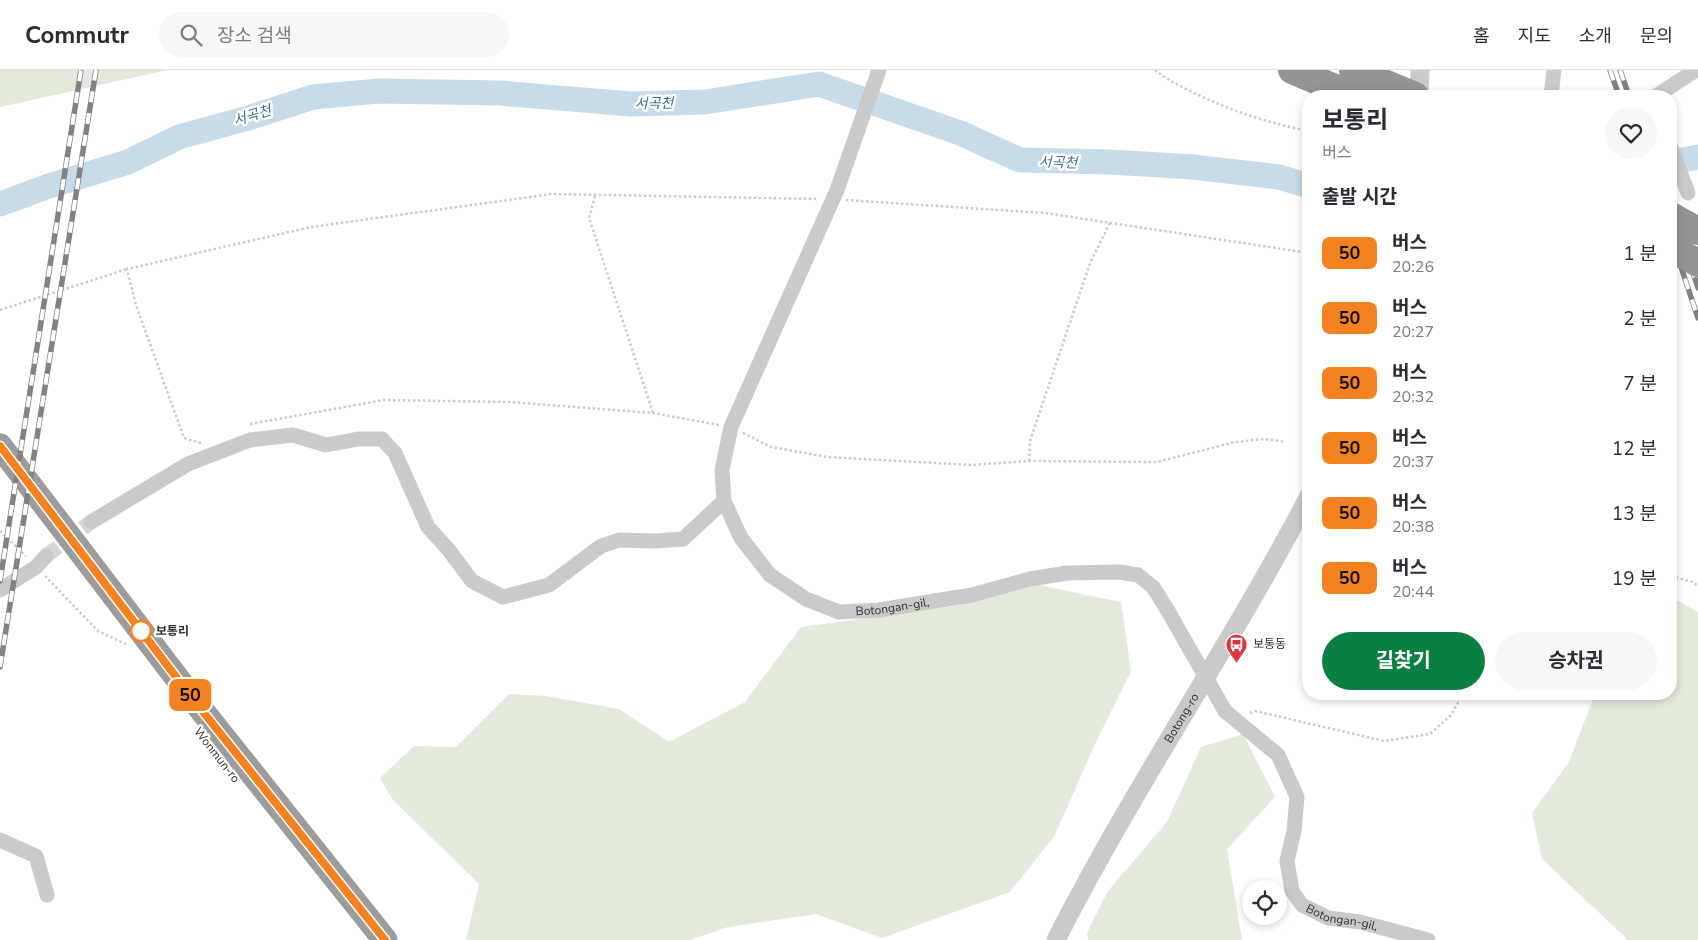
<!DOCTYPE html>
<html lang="ko">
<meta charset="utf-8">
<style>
:root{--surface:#fff;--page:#f7f7f7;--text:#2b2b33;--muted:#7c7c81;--line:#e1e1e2;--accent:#0b8043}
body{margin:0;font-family:"Nunito Sans","Noto Sans KR",sans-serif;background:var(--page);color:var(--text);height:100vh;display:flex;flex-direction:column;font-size:19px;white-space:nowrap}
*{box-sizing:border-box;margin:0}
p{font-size:16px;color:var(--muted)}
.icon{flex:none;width:28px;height:28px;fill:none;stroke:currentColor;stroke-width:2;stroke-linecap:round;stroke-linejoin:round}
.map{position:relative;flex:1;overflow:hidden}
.details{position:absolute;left:1302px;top:20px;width:375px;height:610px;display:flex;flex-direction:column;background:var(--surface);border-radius:20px;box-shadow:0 2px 8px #0003}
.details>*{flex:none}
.badge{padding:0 10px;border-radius:8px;font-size:18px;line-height:32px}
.fabs{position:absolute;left:1242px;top:810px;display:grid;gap:10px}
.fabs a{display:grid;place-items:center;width:45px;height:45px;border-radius:50%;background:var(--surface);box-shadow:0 2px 8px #0003;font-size:25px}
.map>.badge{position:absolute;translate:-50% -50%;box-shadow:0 0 0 2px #fff}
h2{padding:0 20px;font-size:19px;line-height:45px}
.round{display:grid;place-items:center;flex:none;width:52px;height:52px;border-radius:26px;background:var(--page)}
.head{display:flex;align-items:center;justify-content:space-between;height:85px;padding:0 20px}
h1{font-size:24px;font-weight:700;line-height:38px}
.action{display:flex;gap:10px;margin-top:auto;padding:10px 20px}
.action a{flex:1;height:58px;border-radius:30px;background:var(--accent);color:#fff;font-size:20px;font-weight:700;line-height:58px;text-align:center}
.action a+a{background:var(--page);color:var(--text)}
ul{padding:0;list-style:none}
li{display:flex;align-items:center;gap:15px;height:65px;padding:0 20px}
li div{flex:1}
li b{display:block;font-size:19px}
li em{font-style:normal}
li .badge{min-width:55px;font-weight:700;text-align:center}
header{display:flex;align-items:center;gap:30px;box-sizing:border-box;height:70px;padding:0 25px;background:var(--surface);border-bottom:1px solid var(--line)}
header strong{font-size:24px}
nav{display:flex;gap:28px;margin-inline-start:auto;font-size:18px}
.search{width:350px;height:45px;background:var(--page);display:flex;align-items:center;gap:12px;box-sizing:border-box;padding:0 18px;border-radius:28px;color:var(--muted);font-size:19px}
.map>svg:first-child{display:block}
</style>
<header>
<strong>Commutr</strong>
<div class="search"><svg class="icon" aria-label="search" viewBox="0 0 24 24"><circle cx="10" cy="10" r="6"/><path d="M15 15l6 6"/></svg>장소 검색</div>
<nav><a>홈</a><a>지도</a><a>소개</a><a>문의</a></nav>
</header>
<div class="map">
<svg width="1698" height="870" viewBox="0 0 1698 870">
<rect width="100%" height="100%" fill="#fff"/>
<path fill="#e3eadb" d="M0,0H168L0,37Z
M1038,515L1121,532L1131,601L1095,674L1055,765L1010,822L882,868L816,844L728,857L690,870H466L479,814L392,729L380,708L414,676L456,677L509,624L545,626L619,639L669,672L745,632L801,557L955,536Z
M1671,527L1698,542V870H1626L1625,867L1542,789L1532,743L1569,692L1595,624H1671Z
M1243,664L1275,727L1227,779L1242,870H1088L1087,863L1108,821L1167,752L1201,677Z"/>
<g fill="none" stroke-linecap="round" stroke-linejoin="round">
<path stroke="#c8dbe9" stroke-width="25" d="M1671,92L1698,87
M0,134L46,117L128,92L179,67L248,48L313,27L379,21L500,23L631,34L705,32L819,14L960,63L1020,90L1111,92L1193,97L1279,107L1309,116"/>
<path stroke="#d5d5d5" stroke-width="15" stroke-dasharray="15 8" stroke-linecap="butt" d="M46,486L91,452"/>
<path stroke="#cacaca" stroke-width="2.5" stroke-dasharray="2.5 2.5" stroke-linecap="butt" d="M1155,0C1165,8 1176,14 1188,20C1226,39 1267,53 1309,61
M595,126L589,148L653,343
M846,130L1045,143L1309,183
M0,240L127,199
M250,354L384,330L510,332L653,343L719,355
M743,363L771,377L827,387L972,395L1029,391L1157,392L1235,372L1264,369L1286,372
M201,373L184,368L136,235L127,199L311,157L552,124L818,129
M1029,391L1030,371L1090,193L1110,153
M0,461L26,486
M45,506L98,561L126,574
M1671,506L1693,512L1698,516
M1250,643L1255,641L1384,671L1430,664L1451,645L1463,624"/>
<g stroke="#cacaca" stroke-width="15">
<path id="s1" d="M879,0L837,120L731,357L722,400L724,431L741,468L770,505L806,529L839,542L879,540L972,525L1030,509L1067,503L1119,502L1138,505L1153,517L1168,541"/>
<path d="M1551,26L1554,0"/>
<path d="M1656,26L1696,0"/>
<path d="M1671,78L1688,123"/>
<path d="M91,452L188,394L250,370L293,365L326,375L358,369H382L395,383L428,457L448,479L472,511L503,527L549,515L601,476L619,470L655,471L683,469L724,431"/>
<path d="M0,520L36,497L46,486"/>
<path id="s2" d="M1225,641L1278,685L1297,727L1294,761L1287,791L1292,821L1302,835L1328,848L1360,852L1428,870"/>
<path d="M0,770L36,786L47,825"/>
</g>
<g stroke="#cacaca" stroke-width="19">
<path d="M1419,26L1420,0"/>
<path id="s3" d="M1056,870C1133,718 1230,577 1309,426"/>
</g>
<path stroke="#9c9c9c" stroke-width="25" d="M0,376L196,633L385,870"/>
<path stroke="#949494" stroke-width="28" d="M1292,0L1354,26
M1353,0L1415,26"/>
<defs>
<path id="rail" d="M1610,0L1619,26
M1620,0L1629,26
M1671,134L1698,218
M1671,167L1698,248
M0,511L81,0
M0,597L96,0"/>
</defs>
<use href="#rail" stroke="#828282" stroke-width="5.5"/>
<use href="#rail" stroke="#fff" stroke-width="4" stroke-dasharray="11" stroke-linecap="butt"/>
<path stroke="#cacaca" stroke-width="15" d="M1168,541L1225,641"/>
<path stroke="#949494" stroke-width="28" d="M1671,146L1698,161
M1671,178L1698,193"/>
</g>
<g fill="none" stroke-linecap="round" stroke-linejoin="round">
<defs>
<path id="line" d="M0,376L196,633L385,870"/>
</defs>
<use href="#line" stroke="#fff" stroke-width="11"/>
<use href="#line" stroke="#f58220" stroke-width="8"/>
</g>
<defs>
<symbol id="bus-pin" viewBox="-11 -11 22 30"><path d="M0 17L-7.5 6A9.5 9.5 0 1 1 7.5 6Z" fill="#db3940" stroke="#fff"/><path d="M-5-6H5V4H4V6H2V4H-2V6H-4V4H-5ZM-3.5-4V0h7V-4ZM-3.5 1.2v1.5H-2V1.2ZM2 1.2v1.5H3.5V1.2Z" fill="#fff"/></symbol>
</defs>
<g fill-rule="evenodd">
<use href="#bus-pin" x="1224" y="562" width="25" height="34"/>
</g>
<circle fill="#fff" stroke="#f58220" stroke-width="2.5" cx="141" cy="561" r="10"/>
<g text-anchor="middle" stroke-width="5" stroke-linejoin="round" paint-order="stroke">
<g font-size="12" fill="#2d2d2d" stroke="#fff">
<text dy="4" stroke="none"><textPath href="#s1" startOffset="682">Botongan-gil,</textPath></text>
<text dy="4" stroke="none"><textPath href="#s3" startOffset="255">Botong-ro</textPath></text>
<text transform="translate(217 685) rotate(52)" y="4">Wonmun-ro</text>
<text dy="4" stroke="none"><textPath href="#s2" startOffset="270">Botongan-gil,</textPath></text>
</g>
<g font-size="12" font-weight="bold" fill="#2d2d2d" stroke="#fff" text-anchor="start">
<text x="156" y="565">보통리</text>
</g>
<g font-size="12" fill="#2d2d2d" stroke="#fff" text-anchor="start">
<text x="1253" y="578">보통동</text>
</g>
<g font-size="14" font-style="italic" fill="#406b8a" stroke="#fff">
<text transform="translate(654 33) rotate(-1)" y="5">서곡천</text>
<text transform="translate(252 45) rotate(-17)" y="5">서곡천</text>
<text transform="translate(1058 92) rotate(2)" y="5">서곡천</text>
</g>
</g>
</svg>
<div class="fabs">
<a><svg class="icon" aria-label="locate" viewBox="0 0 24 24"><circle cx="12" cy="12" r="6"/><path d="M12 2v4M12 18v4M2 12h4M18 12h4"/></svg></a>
</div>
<b class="badge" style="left:190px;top:625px;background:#f58220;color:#111">50</b>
<section class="details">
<div class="head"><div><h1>보통리</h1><p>버스</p></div><a class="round"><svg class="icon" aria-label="heart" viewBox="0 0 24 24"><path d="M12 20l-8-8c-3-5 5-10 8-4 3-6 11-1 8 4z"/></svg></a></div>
<h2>출발 시간</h2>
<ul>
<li><span class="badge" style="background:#f58220;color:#111">50</span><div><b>버스</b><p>20:26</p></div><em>1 분</em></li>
<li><span class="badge" style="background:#f58220;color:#111">50</span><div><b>버스</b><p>20:27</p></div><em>2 분</em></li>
<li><span class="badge" style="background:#f58220;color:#111">50</span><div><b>버스</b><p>20:32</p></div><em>7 분</em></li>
<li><span class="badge" style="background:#f58220;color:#111">50</span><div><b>버스</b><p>20:37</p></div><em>12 분</em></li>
<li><span class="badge" style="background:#f58220;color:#111">50</span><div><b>버스</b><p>20:38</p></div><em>13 분</em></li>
<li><span class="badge" style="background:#f58220;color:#111">50</span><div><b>버스</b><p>20:44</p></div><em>19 분</em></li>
</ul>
<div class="action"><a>길찾기</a><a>승차권</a></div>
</section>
</div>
